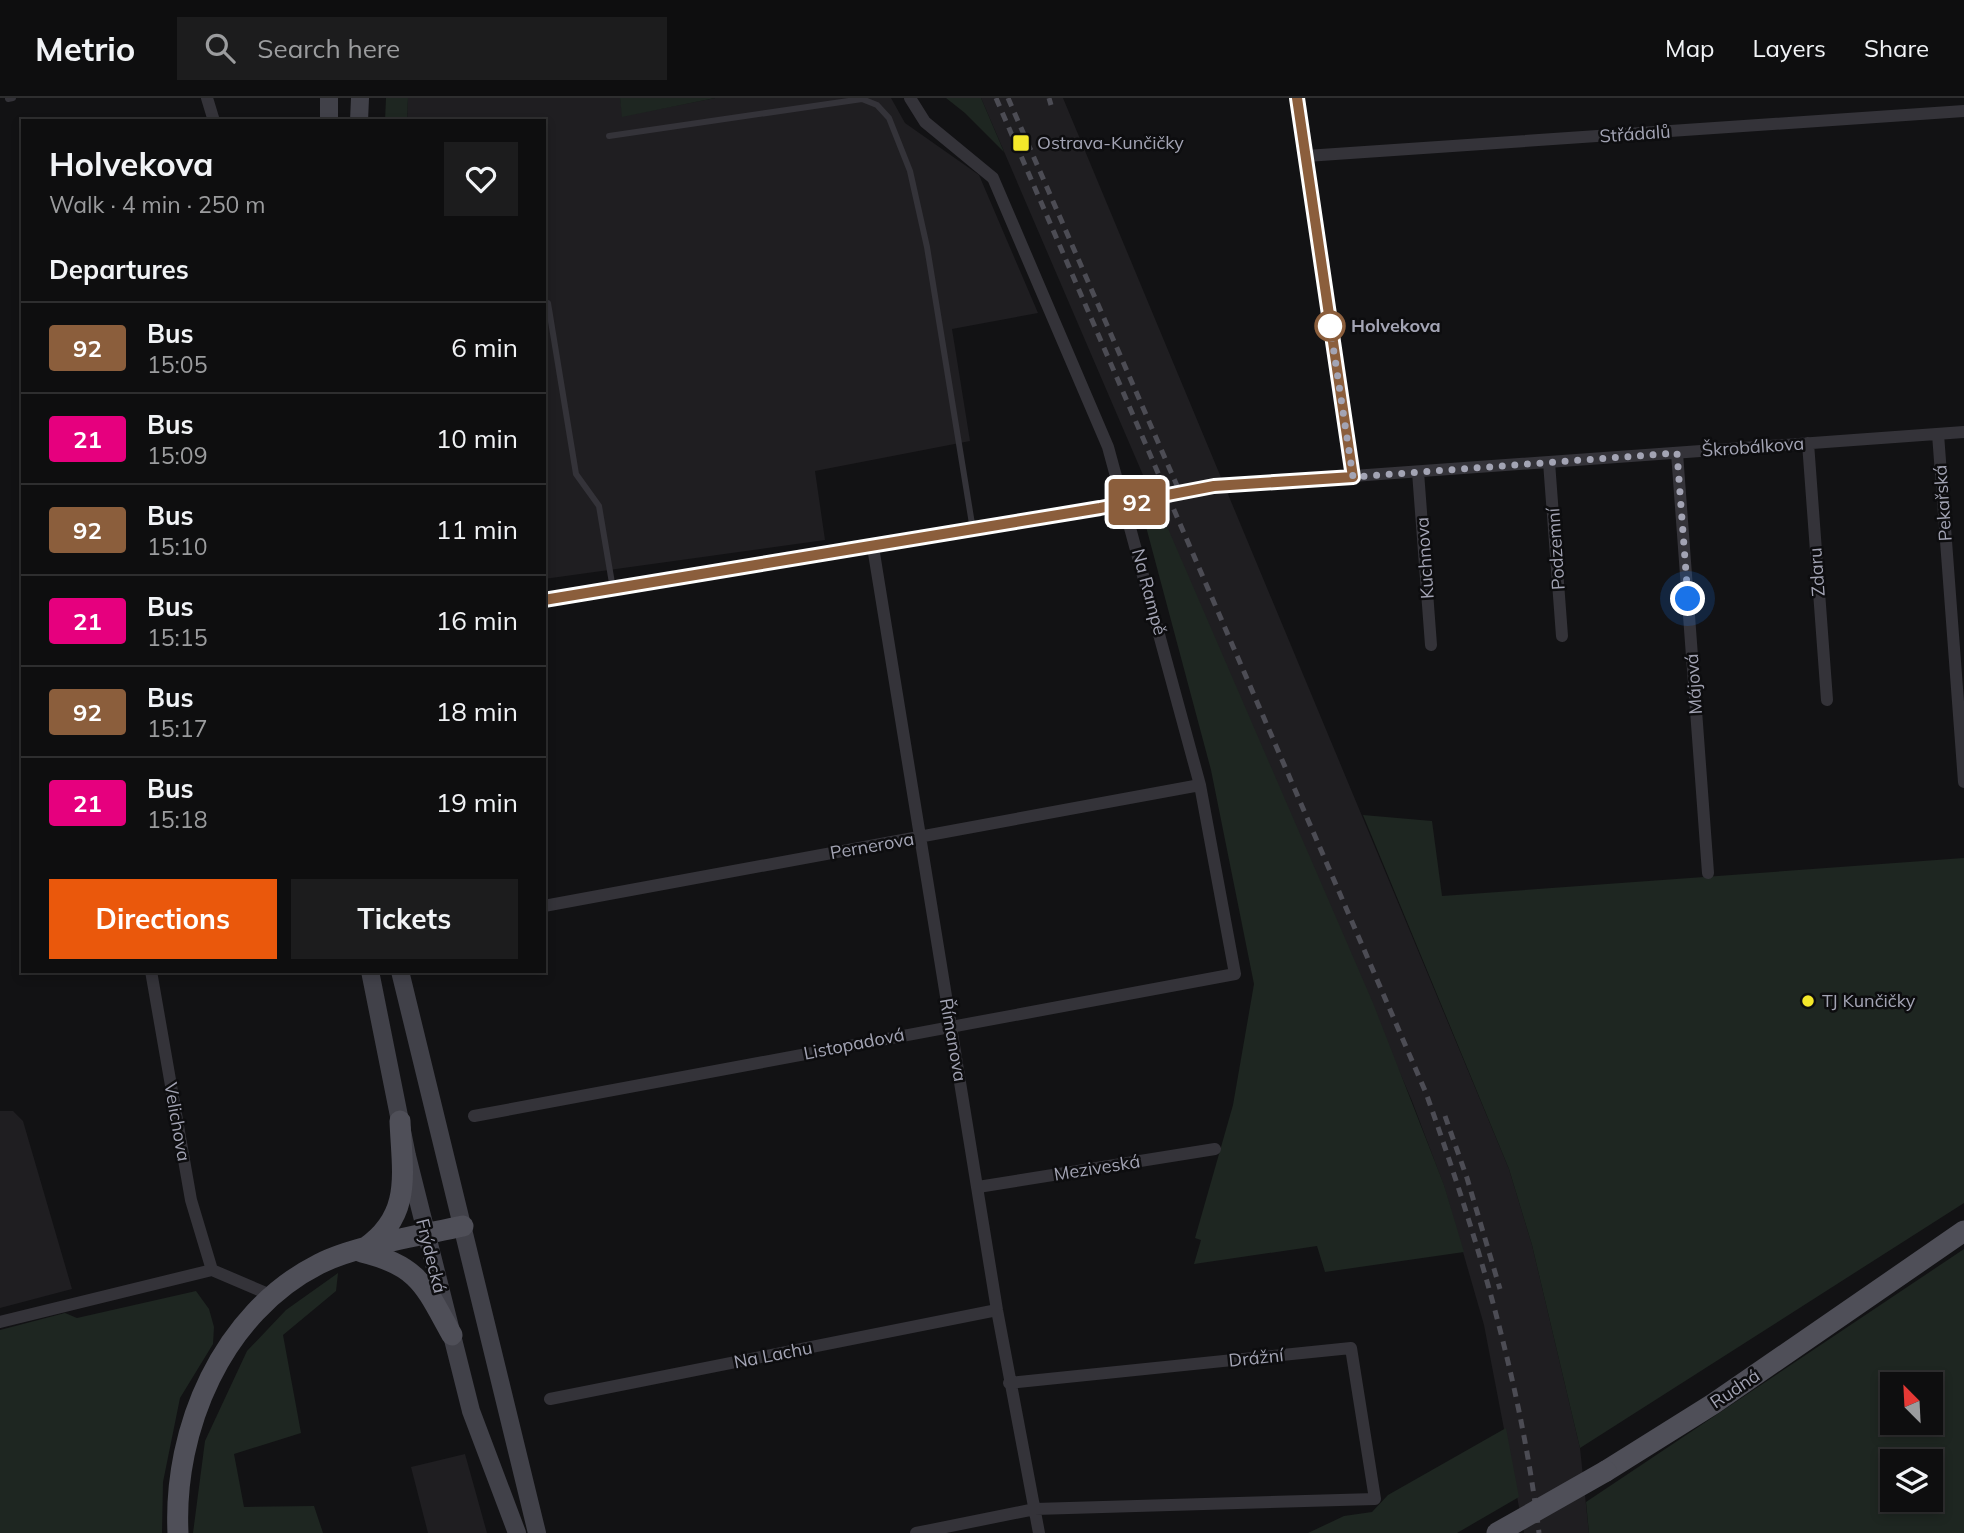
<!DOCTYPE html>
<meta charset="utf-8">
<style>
:root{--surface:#0e0e0f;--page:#1c1c1d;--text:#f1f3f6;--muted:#9b9c9e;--line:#2e2e2f;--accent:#ea580c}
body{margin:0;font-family:Mulish,sans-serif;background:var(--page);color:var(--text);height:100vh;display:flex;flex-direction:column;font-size:26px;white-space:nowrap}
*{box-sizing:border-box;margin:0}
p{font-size:23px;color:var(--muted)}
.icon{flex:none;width:38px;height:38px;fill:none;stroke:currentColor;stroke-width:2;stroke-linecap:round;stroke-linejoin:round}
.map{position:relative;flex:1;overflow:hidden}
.sheet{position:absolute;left:21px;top:21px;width:525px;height:854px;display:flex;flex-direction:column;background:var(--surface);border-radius:0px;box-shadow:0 4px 10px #0003,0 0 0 2px var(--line)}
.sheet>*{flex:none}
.badge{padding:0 14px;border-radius:5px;font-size:24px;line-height:46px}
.needle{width:46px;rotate:336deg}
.buttons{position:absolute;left:1880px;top:1274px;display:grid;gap:14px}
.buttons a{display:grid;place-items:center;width:63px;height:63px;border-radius:0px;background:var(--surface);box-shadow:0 4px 10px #0003,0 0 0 2px var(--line);font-size:35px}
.you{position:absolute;width:35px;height:35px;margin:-18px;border:5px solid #fff;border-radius:50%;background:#1a73e8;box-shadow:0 0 0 10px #1a73e833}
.map>.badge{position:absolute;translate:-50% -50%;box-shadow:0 0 0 4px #fff}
h2{padding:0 28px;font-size:26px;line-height:63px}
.round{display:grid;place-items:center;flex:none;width:74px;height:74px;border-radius:0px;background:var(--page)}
.summary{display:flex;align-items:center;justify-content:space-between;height:119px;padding:0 28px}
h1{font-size:33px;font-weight:700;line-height:52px}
.action{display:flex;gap:14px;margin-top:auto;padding:14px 28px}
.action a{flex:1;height:80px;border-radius:0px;background:var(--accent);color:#fff;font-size:28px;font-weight:700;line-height:80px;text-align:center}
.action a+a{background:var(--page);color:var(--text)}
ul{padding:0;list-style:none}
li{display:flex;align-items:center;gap:21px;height:91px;padding:0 28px;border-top:2px solid var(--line)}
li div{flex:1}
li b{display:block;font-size:26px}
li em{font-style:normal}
li .badge{min-width:77px;font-weight:700;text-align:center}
header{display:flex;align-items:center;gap:42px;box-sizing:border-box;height:98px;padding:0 35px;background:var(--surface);border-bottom:2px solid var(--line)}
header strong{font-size:33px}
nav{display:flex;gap:38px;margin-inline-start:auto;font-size:24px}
.search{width:490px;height:63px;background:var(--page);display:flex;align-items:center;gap:18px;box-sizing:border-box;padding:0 24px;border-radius:0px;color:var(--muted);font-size:26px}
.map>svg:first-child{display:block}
</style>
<header>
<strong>Metrio</strong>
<div class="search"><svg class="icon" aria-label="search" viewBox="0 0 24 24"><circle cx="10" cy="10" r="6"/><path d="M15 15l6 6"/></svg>Search here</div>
<nav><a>Map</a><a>Layers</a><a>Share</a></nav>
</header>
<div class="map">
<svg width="1964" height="1435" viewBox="0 0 1964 1435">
<rect width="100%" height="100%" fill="#121214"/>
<path fill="#1f1e21" d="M408,0H620L623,18L715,0H891L905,25L979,77L1038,215L952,231L970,343L815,373L825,442L544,481V23H407Z
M981,0H1063L1509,1071L1532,1147L1580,1350L1589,1435H1524L1484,1227L1444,1088L1412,1003Z
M0,1013H13L23,1023L72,1191L0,1210Z
M465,1356L487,1435H428L411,1369Z"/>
<path fill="#1e2621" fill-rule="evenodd" d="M386,0H408L407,23H385Z
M620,0H715L622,19Z
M946,0H981L1004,54L965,15Z
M1157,405L1373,905L1444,1087L1464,1154L1325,1174L1317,1148L1194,1166L1201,1142L1195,1140L1233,1007L1254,886L1211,672L1141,410Z
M1363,717L1432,723L1442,798L1964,760V1105L1580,1350L1532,1147L1509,1071Z
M1964,1151V1435H1589L1586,1404ZM1892,1286H1930V1325H1892ZM1892,1363H1930V1402H1892Z
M338,1175L336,1193L283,1237L301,1335L234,1356L244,1409L314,1408L323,1435H193L205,1343L247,1253L286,1212Z
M196,1193L209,1211L214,1229L213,1246L180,1300L163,1384L162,1435H0V1232L65,1215L77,1220Z
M1506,1330L1519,1399L1457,1435H1308L1344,1418L1372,1414L1388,1397Z"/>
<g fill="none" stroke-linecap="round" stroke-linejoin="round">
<path stroke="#343339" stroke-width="6" d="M8,1L13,0
M609,38L862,1L877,7L889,20L910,73L927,149L973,432
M548,205L576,376L599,408L613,491"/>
<path stroke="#343339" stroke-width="12" d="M207,0L214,23
M1297,0L1353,379
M1306,58L1964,13
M1938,336L1964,684
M1808,345L1827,602
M1677,355L1708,775
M1549,364L1562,538
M1418,374L1431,547
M873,449L997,1212L1039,1435
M544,502L1125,406L1214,388L1964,334
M544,808L1200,687
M151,873L191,1102L212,1172
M474,1018L1235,876L1200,687L1108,349L993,80L925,24L910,0
M978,1089L1215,1051
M0,1224L212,1172L273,1198
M550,1301L997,1212
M916,1435L1035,1411L1375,1401L1351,1250L1009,1285"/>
<path stroke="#414149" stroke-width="18" d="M329,23V0
M359,23L360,0
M370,873L407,1058L471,1313L517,1435
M400,873L537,1435"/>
<path stroke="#4f4f58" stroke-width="21" d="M365,1150C413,1117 402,1074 400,1023
M362,1154C420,1168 425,1189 452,1237
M1606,1373L1713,1306L1964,1133
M178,1435C173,1331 222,1215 319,1166C353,1148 422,1137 463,1128"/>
<path stroke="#4c4c54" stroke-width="5" stroke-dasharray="9 7" stroke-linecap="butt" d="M996,0L1426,995C1477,1138 1521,1284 1539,1435
M1008,0L1178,390
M1049,0L1051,7
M1445,1018L1467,1080L1500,1191"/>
<path stroke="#4f4f58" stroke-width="21" d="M1497,1435L1606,1373"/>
</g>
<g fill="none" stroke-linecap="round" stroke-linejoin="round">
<defs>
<path id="line" d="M544,502L1100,410L1214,388L1353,379L1297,0"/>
</defs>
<use href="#line" stroke="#fff" stroke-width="16"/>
<use href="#line" stroke="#8b5e3c" stroke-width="10"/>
<path stroke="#a3a4b4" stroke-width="7" stroke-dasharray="0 12.6" d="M1330,228L1353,379L1677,355L1688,501"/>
</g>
<g fill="#f4e82a" stroke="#0d0d0f" stroke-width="2.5">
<rect x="1012" y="36" width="18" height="18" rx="3.5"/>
<circle cx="1808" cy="903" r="7"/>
</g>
<circle fill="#fff" stroke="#8b5e3c" stroke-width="3.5" cx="1330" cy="228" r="14"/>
<g text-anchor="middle" stroke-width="5" stroke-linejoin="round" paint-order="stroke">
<g font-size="18" fill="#a3a4b4" stroke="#0d0d0f">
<text transform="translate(1635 36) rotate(-4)" y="6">Střádalů</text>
<text transform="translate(1753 349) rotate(-4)" y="6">Škrobálkova</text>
<text transform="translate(1943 405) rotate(-94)" y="6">Pekařská</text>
<text transform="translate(1556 451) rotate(-94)" y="6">Podzemní</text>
<text transform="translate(1425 460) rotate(-94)" y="6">Kuchnova</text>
<text transform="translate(1817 474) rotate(-94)" y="6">Zdaru</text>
<text transform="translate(1149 494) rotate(75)" y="6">Na Rampě</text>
<text transform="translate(1694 586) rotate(-94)" y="6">Májová</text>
<text transform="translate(872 748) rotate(-10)" y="6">Pernerova</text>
<text transform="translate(953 942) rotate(80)" y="6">Římanova</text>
<text transform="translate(854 946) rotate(-11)" y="6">Listopadová</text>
<text transform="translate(177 1024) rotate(80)" y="6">Velichova</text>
<text transform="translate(1097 1070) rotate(-9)" y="6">Meziveská</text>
<text transform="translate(431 1158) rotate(76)" y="6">Frýdecká</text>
<text transform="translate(773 1257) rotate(-11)" y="6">Na Lachu</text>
<text transform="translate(1256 1260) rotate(-6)" y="6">Drážní</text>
<text transform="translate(1735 1291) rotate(-34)" y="6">Rudná</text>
</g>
<g font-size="18" fill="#a3a4b4" stroke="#0d0d0f" text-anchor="start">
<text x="1037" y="51">Ostrava-Kunčičky</text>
<text x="1822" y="909">TJ Kunčičky</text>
</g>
<g font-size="18" font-weight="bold" fill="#a3a4b4" stroke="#0d0d0f" text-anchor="start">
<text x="1351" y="234">Holvekova</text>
</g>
</g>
</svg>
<div class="buttons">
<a><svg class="needle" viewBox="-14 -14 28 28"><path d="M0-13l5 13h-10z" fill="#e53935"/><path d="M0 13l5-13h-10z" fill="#9b9c9e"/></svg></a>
<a><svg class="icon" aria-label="layers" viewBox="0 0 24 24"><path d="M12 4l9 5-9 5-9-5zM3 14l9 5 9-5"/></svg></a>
</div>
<div class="you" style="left:1688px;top:501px"></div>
<b class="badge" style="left:1137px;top:404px;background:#8b5e3c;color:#fff">92</b>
<section class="sheet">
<div class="summary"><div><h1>Holvekova</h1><p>Walk · 4 min · 250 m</p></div><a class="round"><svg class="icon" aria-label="heart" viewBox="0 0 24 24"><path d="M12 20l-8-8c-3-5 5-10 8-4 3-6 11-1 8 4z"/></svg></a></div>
<h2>Departures</h2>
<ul>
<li><span class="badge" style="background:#8b5e3c;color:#fff">92</span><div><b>Bus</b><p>15:05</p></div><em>6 min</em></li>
<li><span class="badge" style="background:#e6007e;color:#fff">21</span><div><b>Bus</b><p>15:09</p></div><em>10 min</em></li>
<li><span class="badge" style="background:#8b5e3c;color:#fff">92</span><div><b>Bus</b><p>15:10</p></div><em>11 min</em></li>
<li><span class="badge" style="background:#e6007e;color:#fff">21</span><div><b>Bus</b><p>15:15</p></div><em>16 min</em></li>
<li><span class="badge" style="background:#8b5e3c;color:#fff">92</span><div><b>Bus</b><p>15:17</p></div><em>18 min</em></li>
<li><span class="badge" style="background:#e6007e;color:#fff">21</span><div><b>Bus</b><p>15:18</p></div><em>19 min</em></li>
</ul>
<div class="action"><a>Directions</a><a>Tickets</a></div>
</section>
</div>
